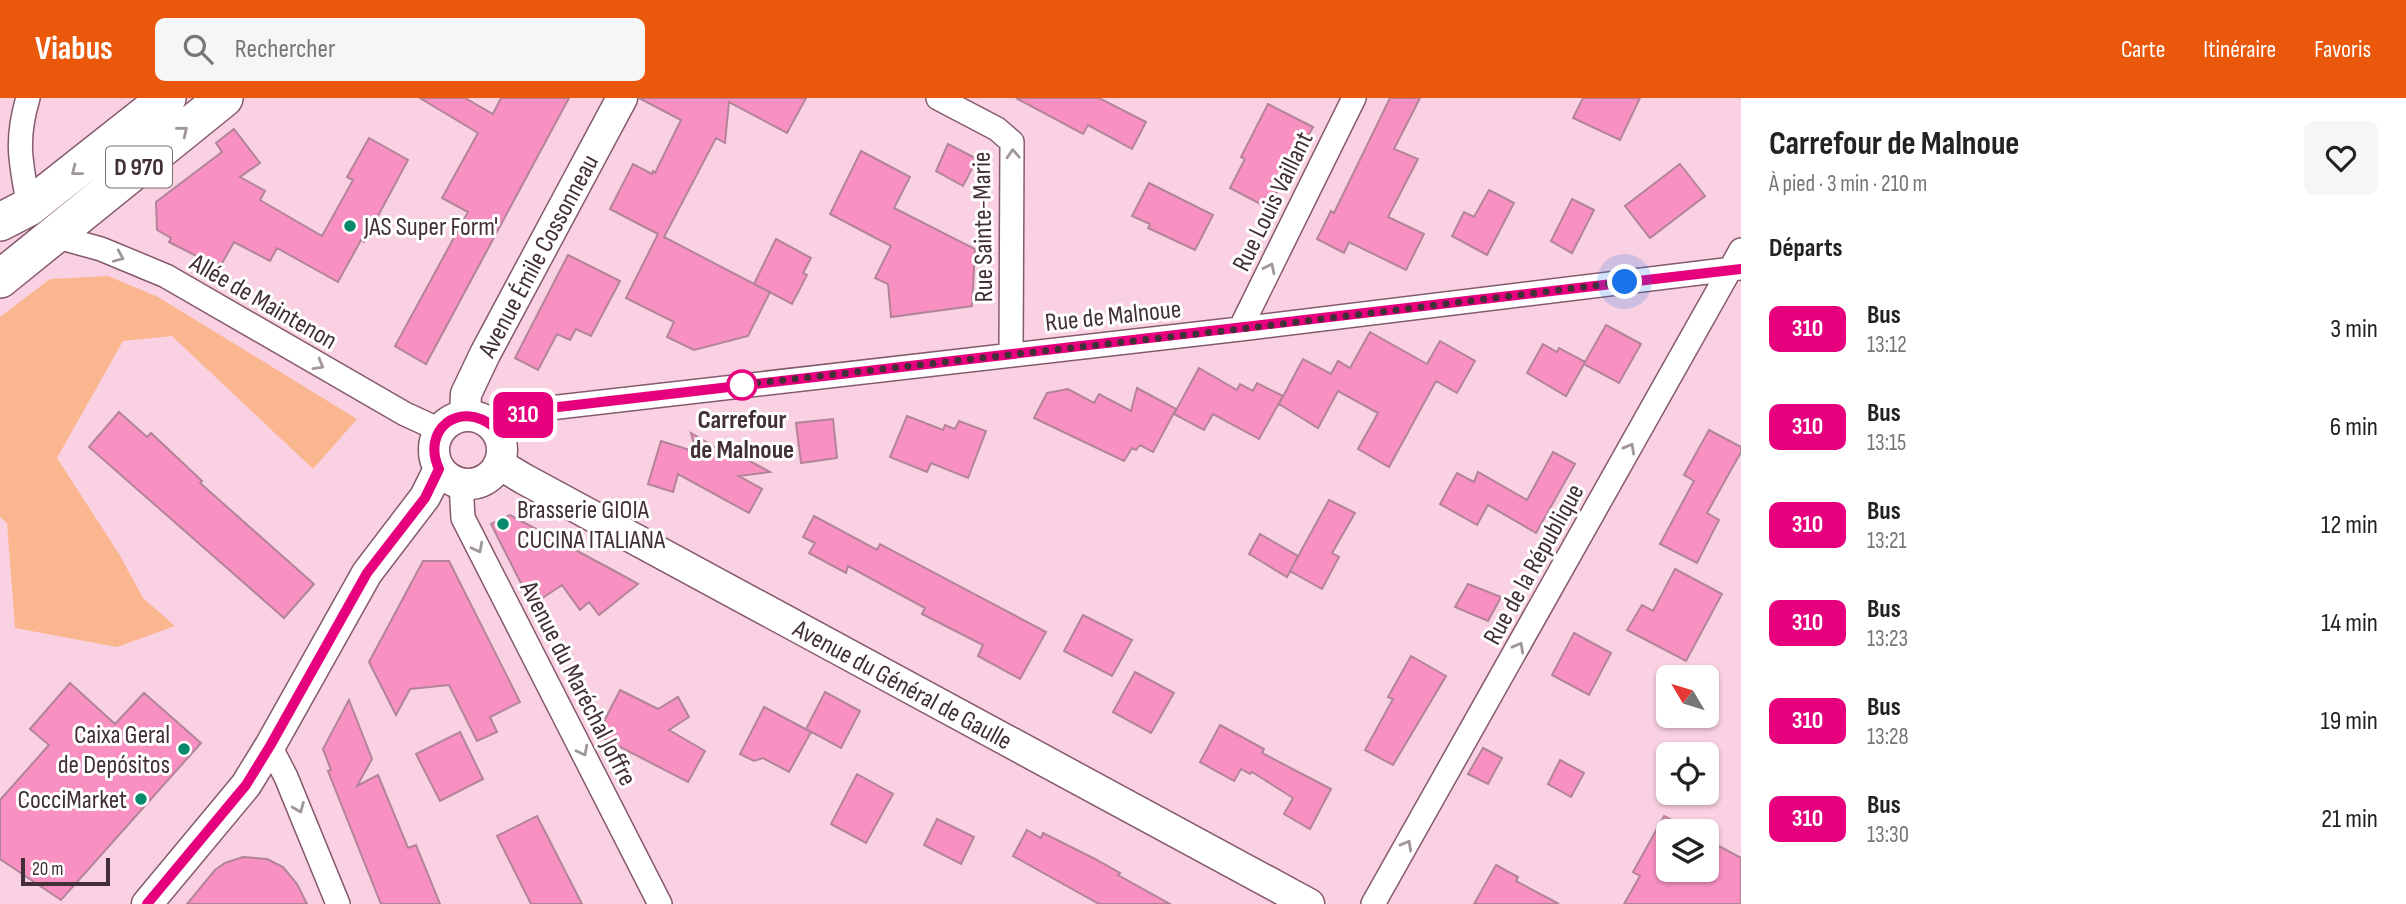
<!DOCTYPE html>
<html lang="fr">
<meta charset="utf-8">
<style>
:root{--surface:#fff;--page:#f6f6f6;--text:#222;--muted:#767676;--accent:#ea580c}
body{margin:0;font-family:"Sofia Sans Condensed",sans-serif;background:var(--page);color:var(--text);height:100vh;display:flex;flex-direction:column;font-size:26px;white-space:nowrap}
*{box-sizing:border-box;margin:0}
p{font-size:23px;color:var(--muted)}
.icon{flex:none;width:38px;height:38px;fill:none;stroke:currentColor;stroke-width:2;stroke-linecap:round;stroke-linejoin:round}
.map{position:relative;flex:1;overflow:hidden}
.sheet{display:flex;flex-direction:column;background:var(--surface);width:665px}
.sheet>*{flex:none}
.badge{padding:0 14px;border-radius:10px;font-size:24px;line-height:46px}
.needle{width:46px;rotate:308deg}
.fabs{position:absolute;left:1656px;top:567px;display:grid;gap:14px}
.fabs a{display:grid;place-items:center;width:63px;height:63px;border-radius:10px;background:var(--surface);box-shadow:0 2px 5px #0004;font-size:35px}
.scale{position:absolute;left:21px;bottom:18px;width:89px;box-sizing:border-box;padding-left:7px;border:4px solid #422f37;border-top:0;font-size:19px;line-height:24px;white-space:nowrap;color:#422f37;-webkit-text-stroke:5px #fff;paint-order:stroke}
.you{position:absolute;width:35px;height:35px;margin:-18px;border:5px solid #fff;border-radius:50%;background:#1a73e8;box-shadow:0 0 0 10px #1a73e833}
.map>.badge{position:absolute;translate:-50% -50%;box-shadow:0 0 0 4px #fff}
h2{padding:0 28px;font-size:26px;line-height:63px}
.round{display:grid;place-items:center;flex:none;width:74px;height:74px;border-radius:10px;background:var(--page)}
.headline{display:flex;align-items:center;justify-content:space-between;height:119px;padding:0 28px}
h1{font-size:33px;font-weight:700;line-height:52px}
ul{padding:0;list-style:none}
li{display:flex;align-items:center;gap:21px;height:98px;padding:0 28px}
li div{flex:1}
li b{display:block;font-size:26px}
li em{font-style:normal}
li .badge{min-width:77px;font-weight:700;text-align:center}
header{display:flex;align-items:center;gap:42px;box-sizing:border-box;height:98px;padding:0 35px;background:var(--accent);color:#fff}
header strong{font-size:33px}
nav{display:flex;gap:38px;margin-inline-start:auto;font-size:24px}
.search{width:490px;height:63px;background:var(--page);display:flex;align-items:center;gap:18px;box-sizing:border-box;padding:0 24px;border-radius:10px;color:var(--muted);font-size:26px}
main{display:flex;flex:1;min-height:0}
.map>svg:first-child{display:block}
</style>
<header>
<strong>Viabus</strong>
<div class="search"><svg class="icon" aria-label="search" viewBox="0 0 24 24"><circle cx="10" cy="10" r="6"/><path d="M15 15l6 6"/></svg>Rechercher</div>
<nav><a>Carte</a><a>Itinéraire</a><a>Favoris</a></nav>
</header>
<main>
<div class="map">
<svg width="1741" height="806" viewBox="0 0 1741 806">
<rect width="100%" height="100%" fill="#fad1e2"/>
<path fill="#fab68f" d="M108,178L158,199L357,321L313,371L172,238L123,243L57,360L119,456L143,500L175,528L117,549L15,530L7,425L0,419V219L50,181Z"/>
<path fill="#f891c2" stroke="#b38499" stroke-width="2" d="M420,0H465L493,16L501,0H569L426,266L395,248L468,114L442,100L478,35Z
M639,0H806L787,35L729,4L725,45L716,40L664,139L754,186L776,141L811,160L803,175L807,177L792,206L754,186L770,194L748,238L694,252L667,239L674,224L626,200L658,136L610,111L633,66L652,76L653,73L655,75L681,22Z
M1016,0H1099L1146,24L1132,51L1088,27L1083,36Z
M1390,0H1420L1394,51L1418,61L1388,119L1424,136L1406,172L1349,144L1344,155L1317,141L1331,113L1334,115Z
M1583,0H1640L1620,42L1573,20Z
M1268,6L1313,29L1268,110L1230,90L1245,61L1241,59Z
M234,31L260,65L240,79L265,93L260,102L322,138L353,82L347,79L369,40L408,62L364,144L361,142L338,184L277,150L270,163L234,144L221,167L210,161L208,164L169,144L171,140L157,132L156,104L222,54L216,45Z
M948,46L977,61L963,88L936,73Z
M861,53L910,79L894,110L975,151L972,208L891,219L888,186L875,180L891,148L830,116Z
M1680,66L1705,98L1650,140L1625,108Z
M1149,85L1213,117L1195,152L1148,130L1150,126L1132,118Z
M1489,92L1514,105L1487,157L1452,138L1464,114L1474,119Z
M1572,101L1594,112L1572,155L1551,143Z
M568,157L620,183L591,238L576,231L570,242L557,236L538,272L515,260Z
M1606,227L1641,246L1619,285L1584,266L1566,298L1527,275L1543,246L1557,254L1559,250L1585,264Z
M1370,234L1427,266L1440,243L1475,263L1457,295L1436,283L1389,369L1358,351L1378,315L1338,293L1318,330L1279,306L1303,261L1331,276L1338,263L1350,270Z
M1199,270L1237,292L1240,286L1253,293L1257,285L1283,298L1259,341L1213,316L1204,332L1174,316Z
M1137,290L1176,311L1153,354L1140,347L1136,352L1132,350L1124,363L1034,320L1047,295L1068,291L1094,305L1099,296L1131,313Z
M119,314L147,339L151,335L202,383L200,385L314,486L284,520L89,349Z
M907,318L943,332L945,327L955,331L959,323L986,333L968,380L931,365L927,374L890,359Z
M833,321L837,360L801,365L796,325Z
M1709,332L1741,349V354L1707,415L1719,422L1697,465L1660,446L1694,383L1684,377Z
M691,335L722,353L724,349L770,374L739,378L762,391L749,415L678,376L673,394L648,386L661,343L696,354Z
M1553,354L1575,366L1536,435L1488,407L1477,427L1440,406L1457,375L1474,384L1478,374L1527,402Z
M1329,402L1355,415L1332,455L1339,459L1322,491L1290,473Z
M510,417L622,477L638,486L599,517L589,504L580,512L562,487L532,507L491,426Z
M814,418L877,452L880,446L1046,534L1020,581L978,558L983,547L922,516L925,510L848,468L846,475L809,455L815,445L803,439Z
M1260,436L1298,458L1287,479L1249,456Z
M423,463H449L520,604L490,619L497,634L477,643L449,587L410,591L396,617L369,564Z
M1675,471L1722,496L1686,563L1627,532L1642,507L1653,513Z
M1468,486L1501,499L1488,523L1455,509Z
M1083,517L1132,542L1112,578L1064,553Z
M1574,535L1611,555L1589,597L1552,577Z
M1411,558L1446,578L1393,667L1365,652L1393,601L1388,599Z
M1135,574L1174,595L1151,635L1113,614Z
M70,585L115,626L144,595L201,645L61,802L0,761V702L49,647L30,631Z
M620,592L658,611L678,599L689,619L669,632L705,653L688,684L597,637Z
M825,594L860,613L841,650L806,631Z
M349,602L372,661L357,688L378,677L408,750L416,747L440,806H381L328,673L331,672L323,651Z
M764,609L811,634L789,674L763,660L754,663L740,656Z
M1220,627L1264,651L1262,655L1331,691L1310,731L1284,716L1293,700L1252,674L1250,676L1241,671L1234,683L1200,664Z
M460,634L483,681L440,703L416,656Z
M1483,650L1502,660L1488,686L1468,676Z
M1560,662L1584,675L1571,699L1548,686Z
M857,676L893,696L866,745L831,726Z
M537,718L582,806H531L497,738Z
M1664,718L1692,733H1668V772H1706V741L1741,760V806H1624L1640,778L1633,774Z
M937,721L974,739L961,766L924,747Z
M1027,732L1041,740L1043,735L1095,761L1120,775L1118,777L1170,806H1099L1013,758Z
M243,759L267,761L283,769L297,786L307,806H187L215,772L225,765Z
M1496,767L1518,779L1516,783L1559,806H1474Z"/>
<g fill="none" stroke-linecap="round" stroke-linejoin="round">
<defs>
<path id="minor" d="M28,0C15,43 21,66 29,109
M938,0L997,31L1012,44L1011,256
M54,138L101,151L166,178L405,316L440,332
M1240,231L1354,0
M493,329L541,311L1240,231L1741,170
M461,386L463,420L660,806
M270,648L286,679L338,806
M1373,806L1741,152"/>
<g id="tertiary">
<path id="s1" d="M465,317L466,296L485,256L622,0"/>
<circle cx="468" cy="352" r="34"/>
<path id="s2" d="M499,366L524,381L1309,806"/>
<path d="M147,806L246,687L270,648L367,475L425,399L439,371"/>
</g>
<path id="primary" d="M0,124L29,109L167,0
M0,181L224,0"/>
</defs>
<use href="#minor" stroke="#855a6d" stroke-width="26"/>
<use href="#tertiary" stroke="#855a6d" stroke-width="33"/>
<use href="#primary" stroke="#855a6d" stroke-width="40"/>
<use href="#minor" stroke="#fff" stroke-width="23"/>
<use href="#tertiary" stroke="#fff" stroke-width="30"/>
<use href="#primary" stroke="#fff" stroke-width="37"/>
</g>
<defs><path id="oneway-chevron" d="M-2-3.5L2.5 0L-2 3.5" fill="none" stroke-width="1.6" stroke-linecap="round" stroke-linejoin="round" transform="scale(1.75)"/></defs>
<g stroke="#a0979b">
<use href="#oneway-chevron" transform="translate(183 33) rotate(-39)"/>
<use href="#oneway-chevron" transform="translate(1013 56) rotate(-93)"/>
<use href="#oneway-chevron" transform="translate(76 73) rotate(142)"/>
<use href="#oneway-chevron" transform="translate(119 159) rotate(23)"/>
<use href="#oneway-chevron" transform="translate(1270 170) rotate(-64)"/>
<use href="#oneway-chevron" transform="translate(319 267) rotate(30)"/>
<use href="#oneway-chevron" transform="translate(1630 350) rotate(-61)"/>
<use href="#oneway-chevron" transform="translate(478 450) rotate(62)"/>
<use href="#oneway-chevron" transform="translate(1519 549) rotate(-61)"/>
<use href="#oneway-chevron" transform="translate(583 653) rotate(63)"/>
<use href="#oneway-chevron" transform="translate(299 710) rotate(68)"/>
<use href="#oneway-chevron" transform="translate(1407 747) rotate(-61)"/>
</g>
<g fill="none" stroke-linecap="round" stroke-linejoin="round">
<defs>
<path id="line" d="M147,806L246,687L270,648L367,475L425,400L439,371C421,332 459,301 494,329L541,311L1741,171"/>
</defs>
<use href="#line" stroke="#fff" stroke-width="16"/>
<use href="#line" stroke="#e6007e" stroke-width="10"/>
<path stroke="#422f37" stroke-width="7" stroke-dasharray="0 12.6" d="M742,287L731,288L1240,231L1625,184"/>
</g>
<g fill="#09896c" stroke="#fff" stroke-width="2.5">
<circle cx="350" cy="128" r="7"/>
<circle cx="503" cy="426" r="7"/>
<circle cx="184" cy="651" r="7"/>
<circle cx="141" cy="701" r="7"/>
</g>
<circle fill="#fff" stroke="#e6007e" stroke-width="3.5" cx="742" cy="287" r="14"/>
<g text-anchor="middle" stroke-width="6" stroke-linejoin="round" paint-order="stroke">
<rect fill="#fff" stroke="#7b6d73" stroke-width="2" x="106" y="48.5" width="66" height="41" rx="5"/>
<g font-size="24" font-weight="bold" fill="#422f37">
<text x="139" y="77">D 970</text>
</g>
<g font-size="26" fill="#422f37" stroke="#fff">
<text transform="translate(1272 103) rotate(-64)" y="9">Rue Louis Vaillant</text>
<text transform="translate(982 129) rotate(-91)" y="9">Rue Sainte-Marie</text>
<text dy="9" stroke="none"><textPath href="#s1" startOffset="177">Avenue Émile Cossonneau</textPath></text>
<text transform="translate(264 203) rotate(30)" y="9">Allée de Maintenon</text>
<text transform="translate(1113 217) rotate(-6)" y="9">Rue de Malnoue</text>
<text transform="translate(1533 466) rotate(-61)" y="9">Rue de la République</text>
<text transform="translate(579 585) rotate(63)" y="9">Avenue du Maréchal Joffre</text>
<text dy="9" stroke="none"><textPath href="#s2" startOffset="460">Avenue du Général de Gaulle</textPath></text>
</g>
<g font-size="26" fill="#422f37" stroke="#fff" text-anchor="start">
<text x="364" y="137">JAS Super Form'</text>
<text x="517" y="420">Brasserie GIOIA<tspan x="517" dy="30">CUCINA ITALIANA</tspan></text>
<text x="170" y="645" text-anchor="end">Caixa Geral<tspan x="170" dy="30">de Depósitos</tspan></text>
<text x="127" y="710" text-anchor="end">CocciMarket</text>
</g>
<g font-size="26" font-weight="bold" fill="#422f37" stroke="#fff">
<text x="742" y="330">Carrefour<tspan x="742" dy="30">de Malnoue</tspan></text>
</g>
</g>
</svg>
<div class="fabs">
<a><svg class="needle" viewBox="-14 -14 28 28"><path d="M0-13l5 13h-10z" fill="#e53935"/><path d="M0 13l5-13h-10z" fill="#767676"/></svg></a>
<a><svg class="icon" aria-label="locate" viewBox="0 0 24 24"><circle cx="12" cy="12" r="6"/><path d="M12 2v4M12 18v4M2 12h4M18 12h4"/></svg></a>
<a><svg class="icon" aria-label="layers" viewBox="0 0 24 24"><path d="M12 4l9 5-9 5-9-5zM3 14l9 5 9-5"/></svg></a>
</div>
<div class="scale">20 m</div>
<div class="you" style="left:1625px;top:184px"></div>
<b class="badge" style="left:523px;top:317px;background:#e6007e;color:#fff">310</b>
</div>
<section class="sheet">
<div class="headline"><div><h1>Carrefour de Malnoue</h1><p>À pied · 3 min · 210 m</p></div><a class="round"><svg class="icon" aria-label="heart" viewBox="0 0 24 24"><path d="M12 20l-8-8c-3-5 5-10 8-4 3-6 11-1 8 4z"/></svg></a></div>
<h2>Départs</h2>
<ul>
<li><span class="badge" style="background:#e6007e;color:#fff">310</span><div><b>Bus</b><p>13:12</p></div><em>3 min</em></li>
<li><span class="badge" style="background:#e6007e;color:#fff">310</span><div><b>Bus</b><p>13:15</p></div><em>6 min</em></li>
<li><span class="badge" style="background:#e6007e;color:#fff">310</span><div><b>Bus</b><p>13:21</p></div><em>12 min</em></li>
<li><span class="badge" style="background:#e6007e;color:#fff">310</span><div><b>Bus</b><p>13:23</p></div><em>14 min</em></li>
<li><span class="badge" style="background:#e6007e;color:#fff">310</span><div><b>Bus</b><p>13:28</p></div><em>19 min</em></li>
<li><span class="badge" style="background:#e6007e;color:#fff">310</span><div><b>Bus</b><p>13:30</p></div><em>21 min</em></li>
</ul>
</section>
</main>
